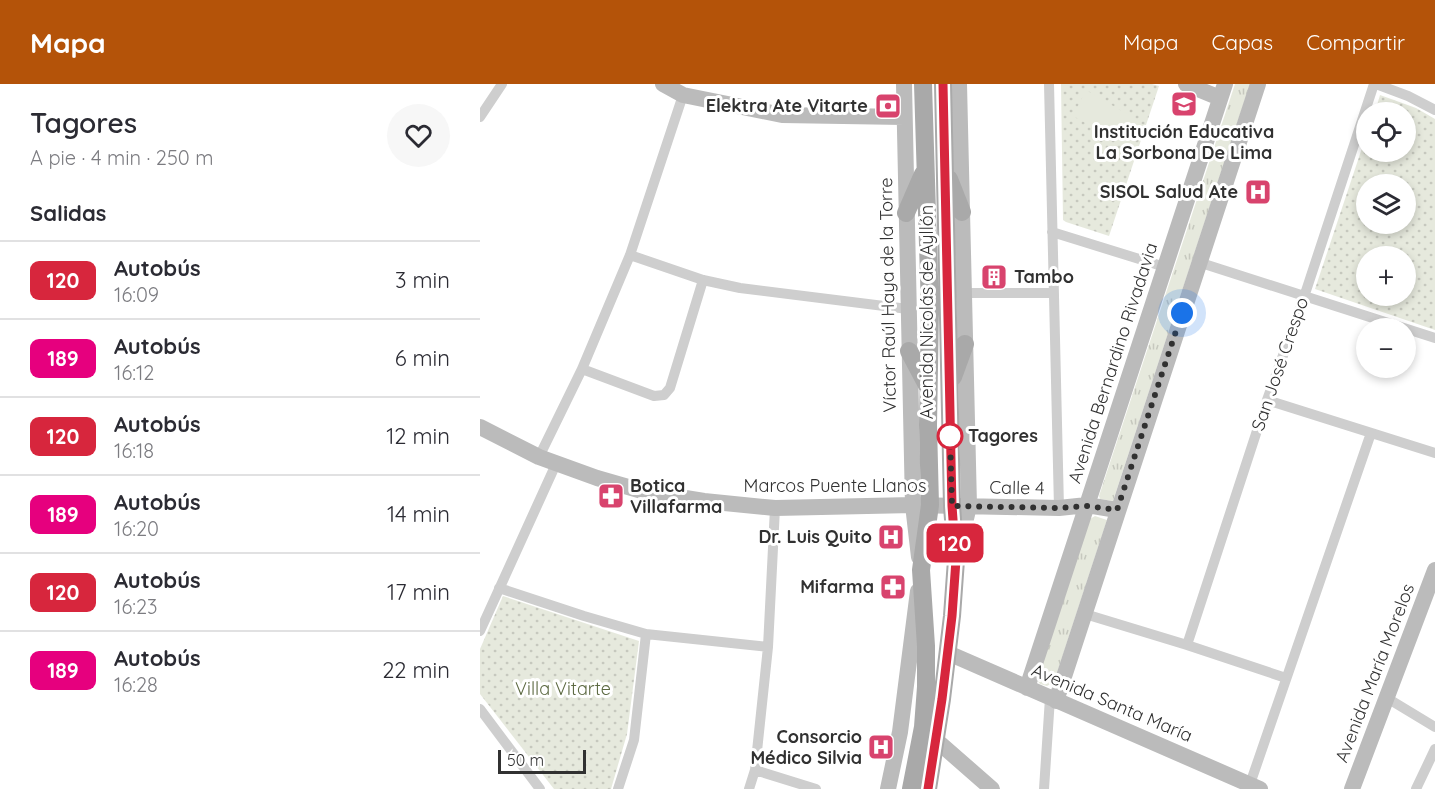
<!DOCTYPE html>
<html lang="es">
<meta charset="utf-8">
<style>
:root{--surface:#fff;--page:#f7f7f7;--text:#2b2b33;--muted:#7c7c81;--line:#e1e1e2;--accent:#b45309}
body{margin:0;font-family:Quicksand,sans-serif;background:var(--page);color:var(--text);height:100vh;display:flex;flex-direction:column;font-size:22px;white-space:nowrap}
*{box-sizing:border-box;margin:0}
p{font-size:20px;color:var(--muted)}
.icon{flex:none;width:33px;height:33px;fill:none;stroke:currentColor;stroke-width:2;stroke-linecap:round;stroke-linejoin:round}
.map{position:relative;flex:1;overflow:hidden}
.drawer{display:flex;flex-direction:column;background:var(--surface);width:480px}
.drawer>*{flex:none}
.badge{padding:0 12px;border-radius:9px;font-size:21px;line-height:39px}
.fabs{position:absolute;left:876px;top:18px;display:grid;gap:12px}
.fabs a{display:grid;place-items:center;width:60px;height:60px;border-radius:50%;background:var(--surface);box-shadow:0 3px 9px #0003;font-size:30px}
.scale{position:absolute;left:18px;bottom:15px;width:88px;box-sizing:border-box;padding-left:6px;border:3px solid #313131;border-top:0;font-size:16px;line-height:21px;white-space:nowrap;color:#313131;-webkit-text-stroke:4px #fff;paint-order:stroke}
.you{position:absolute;width:30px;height:30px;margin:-15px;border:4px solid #fff;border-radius:50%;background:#1a73e8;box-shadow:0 0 0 9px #1a73e833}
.map>.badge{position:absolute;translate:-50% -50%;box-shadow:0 0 0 3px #fff}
h2{padding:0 30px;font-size:22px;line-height:54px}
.round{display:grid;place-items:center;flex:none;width:63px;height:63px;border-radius:32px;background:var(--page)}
.head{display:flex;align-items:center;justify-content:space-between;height:102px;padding:0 30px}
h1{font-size:28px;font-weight:600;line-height:45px}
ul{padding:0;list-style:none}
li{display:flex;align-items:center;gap:18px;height:78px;padding:0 30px;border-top:2px solid var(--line)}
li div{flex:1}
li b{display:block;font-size:22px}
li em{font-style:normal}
li .badge{min-width:66px;font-weight:700;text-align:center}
header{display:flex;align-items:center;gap:36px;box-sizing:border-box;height:84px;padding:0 30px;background:var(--accent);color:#fff}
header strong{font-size:28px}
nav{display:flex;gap:33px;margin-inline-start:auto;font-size:21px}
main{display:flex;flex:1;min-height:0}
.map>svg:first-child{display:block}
</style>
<header>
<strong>Mapa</strong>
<nav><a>Mapa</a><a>Capas</a><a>Compartir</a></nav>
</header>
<main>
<section class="drawer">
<div class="head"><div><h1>Tagores</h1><p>A pie · 4 min · 250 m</p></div><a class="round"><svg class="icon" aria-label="heart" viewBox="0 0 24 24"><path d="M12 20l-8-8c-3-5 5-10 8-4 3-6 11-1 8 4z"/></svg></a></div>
<h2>Salidas</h2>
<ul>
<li><span class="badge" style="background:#d7263d;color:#fff">120</span><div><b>Autobús</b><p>16:09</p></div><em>3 min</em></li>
<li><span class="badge" style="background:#e6007e;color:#fff">189</span><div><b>Autobús</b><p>16:12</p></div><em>6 min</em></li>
<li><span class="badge" style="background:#d7263d;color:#fff">120</span><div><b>Autobús</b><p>16:18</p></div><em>12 min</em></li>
<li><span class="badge" style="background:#e6007e;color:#fff">189</span><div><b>Autobús</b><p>16:20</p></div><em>14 min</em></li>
<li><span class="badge" style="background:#d7263d;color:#fff">120</span><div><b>Autobús</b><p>16:23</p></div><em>17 min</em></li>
<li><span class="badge" style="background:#e6007e;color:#fff">189</span><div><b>Autobús</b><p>16:28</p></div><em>22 min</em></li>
</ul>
</section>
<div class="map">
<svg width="955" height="705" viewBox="0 0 955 705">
<defs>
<pattern id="grass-tufts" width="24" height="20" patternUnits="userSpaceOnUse" patternTransform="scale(1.5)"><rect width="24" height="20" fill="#e6e9dd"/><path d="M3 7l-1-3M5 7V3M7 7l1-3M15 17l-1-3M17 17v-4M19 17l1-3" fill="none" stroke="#c6c8be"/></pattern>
<pattern id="park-dots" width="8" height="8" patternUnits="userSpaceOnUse" patternTransform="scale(1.5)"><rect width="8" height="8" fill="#e6e9dd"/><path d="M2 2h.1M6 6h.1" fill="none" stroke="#c6c8be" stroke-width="1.8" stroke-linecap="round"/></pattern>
</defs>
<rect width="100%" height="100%" fill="#fff"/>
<path fill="url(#grass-tufts)" d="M755,0H770L633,417L620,415L619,412Z
M615,432L627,436L574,598L567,602L560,600L557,596L610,435Z"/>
<path fill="url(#park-dots)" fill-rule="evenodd" d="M581,0H672L679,2L629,152L586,138L583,136Z
M900,11L936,24L955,35V246L835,205L886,52V68H926V28H895ZM886,100H926V140H886ZM886,172H926V212H886Z
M23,512L159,557L147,650L131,705H74L0,610V565Z"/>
<path fill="#e6e9dd" d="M606,6L659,37L647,62L593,32Z"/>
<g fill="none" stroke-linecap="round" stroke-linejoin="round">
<path stroke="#cecece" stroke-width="10" d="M569,0L579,424
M896,0L928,12L955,26
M0,33L22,0
M572,148L685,183
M150,171L223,196L260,204L428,225
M718,178L955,254
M483,209H573
M102,285L174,312L184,311L190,304L223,196
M787,316L955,369
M59,373L102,285L150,171L203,11
M19,504L104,532L166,550L288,563
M605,530L707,561L806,594
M0,547L76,380
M707,561L787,316L825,210L894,0
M907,614L955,643
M0,625L60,705
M275,686L336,705
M770,700L891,349
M138,705L154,656L166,550
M269,705L275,686L288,563L295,424
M564,705L570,614
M936,705L955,665"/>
<path stroke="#bbb" stroke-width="16" d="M183,0L203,11L302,31L424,33
M424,0L433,421L439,473
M706,0L740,14
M0,343L59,373L117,394L162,407L224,417L295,424L433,421L579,424L607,421L637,426
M478,469L489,422L479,0
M468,569L780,705
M547,604L745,0
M576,617L778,0
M456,656L512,705
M408,705L420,648L438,507
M872,705L955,486"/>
<path stroke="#a9a9a9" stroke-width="18" d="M469,95L482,128
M426,129L443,90
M429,267L448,303
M473,293L485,260
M431,705L443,643L446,603V562L441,486L450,421L448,341L450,225L443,0
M448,705L462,615L472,532L476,476L472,422L463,0"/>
</g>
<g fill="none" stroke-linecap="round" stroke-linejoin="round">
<defs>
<path id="line" d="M448,705L462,615L472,532L476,476L472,422L463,0"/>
</defs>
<use href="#line" stroke="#fff" stroke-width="14"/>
<use href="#line" stroke="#d7263d" stroke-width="9"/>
<path stroke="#313131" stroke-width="6" stroke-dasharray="0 10.8" d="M470,352L472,422L579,424L607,422L637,426L702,229"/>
</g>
<defs>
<symbol id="school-square" viewBox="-11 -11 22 22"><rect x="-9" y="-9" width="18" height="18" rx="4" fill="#d8436d" stroke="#fff"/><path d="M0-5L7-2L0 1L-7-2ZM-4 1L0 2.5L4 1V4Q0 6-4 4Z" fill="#fff"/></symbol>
<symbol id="bank-square" viewBox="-11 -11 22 22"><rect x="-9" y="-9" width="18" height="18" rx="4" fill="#d8436d" stroke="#fff"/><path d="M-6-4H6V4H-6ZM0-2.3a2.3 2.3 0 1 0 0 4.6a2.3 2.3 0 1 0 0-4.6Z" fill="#fff"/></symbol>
<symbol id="hospital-square" viewBox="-11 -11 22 22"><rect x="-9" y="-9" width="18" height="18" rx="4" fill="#d8436d" stroke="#fff"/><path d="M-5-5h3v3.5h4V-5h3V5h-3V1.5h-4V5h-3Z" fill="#fff"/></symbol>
<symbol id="building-square" viewBox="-11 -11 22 22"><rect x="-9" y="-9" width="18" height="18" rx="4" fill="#d8436d" stroke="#fff"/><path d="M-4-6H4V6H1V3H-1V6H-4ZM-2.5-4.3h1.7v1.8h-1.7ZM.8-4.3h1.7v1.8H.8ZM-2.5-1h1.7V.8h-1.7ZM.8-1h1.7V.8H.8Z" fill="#fff"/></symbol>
<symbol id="pharmacy-square" viewBox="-11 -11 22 22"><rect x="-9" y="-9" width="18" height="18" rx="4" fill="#d8436d" stroke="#fff"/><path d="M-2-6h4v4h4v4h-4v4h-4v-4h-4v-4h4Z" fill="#fff"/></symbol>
</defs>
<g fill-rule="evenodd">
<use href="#school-square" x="689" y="5" width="30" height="30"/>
<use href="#bank-square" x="393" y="7" width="30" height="30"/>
<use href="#hospital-square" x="763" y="93" width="30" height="30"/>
<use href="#building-square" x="499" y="178" width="30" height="30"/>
<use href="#pharmacy-square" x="116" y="397" width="30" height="30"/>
<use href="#hospital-square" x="396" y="438" width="30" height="30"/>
<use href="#pharmacy-square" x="398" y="488" width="30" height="30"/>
<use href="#hospital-square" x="386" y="648" width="30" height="30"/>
</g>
<circle fill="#fff" stroke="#d7263d" stroke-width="3" cx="470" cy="352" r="12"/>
<g text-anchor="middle" stroke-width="6" stroke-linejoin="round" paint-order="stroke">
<g font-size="18" font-weight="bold" fill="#313131" stroke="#fff" text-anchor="end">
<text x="388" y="28">Elektra Ate Vitarte</text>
<text x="704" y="54" text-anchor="middle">Institución Educativa<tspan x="704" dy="21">La Sorbona De Lima</tspan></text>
<text x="758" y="114">SISOL Salud Ate</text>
<text x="534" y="199" text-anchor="start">Tambo</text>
<text x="150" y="408" text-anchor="start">Botica<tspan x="150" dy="21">Villafarma</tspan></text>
<text x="392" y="459">Dr. Luis Quito</text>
<text x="394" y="509">Mifarma</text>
<text x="382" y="659">Consorcio<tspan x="382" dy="21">Médico Silvia</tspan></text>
</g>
<g font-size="18" fill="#313131" stroke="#fff">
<text transform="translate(408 211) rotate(-91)" y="6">Víctor Raúl Haya de la Torre</text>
<text transform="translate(447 228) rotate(-90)" y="6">Avenida Nicolás de Ayllón</text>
<text transform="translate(633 279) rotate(-72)" y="6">Avenida Bernardino Rivadavia</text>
<text transform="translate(800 280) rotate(-71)" y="6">San José Crespo</text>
<text x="355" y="408">Marcos Puente Llanos</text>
<text transform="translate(537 404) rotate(1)" y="6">Calle 4</text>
<text transform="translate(895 589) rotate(-69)" y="6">Avenida María Morelos</text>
<text transform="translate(632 619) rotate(23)" y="6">Avenida Santa María</text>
</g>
<g font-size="18" font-weight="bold" fill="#313131" stroke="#fff" text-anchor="start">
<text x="488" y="358">Tagores</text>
</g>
<g font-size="18" fill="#5c6941" stroke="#fff">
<text x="83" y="611">Villa Vitarte</text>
</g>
</g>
</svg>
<div class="fabs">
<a><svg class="icon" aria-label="locate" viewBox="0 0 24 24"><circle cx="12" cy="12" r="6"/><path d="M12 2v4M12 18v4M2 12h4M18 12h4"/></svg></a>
<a><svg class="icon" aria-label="layers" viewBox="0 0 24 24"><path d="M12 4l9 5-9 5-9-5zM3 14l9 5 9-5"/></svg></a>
<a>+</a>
<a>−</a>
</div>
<div class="scale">50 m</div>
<div class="you" style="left:702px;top:229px"></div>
<b class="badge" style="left:475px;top:459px;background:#d7263d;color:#fff">120</b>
</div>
</main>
